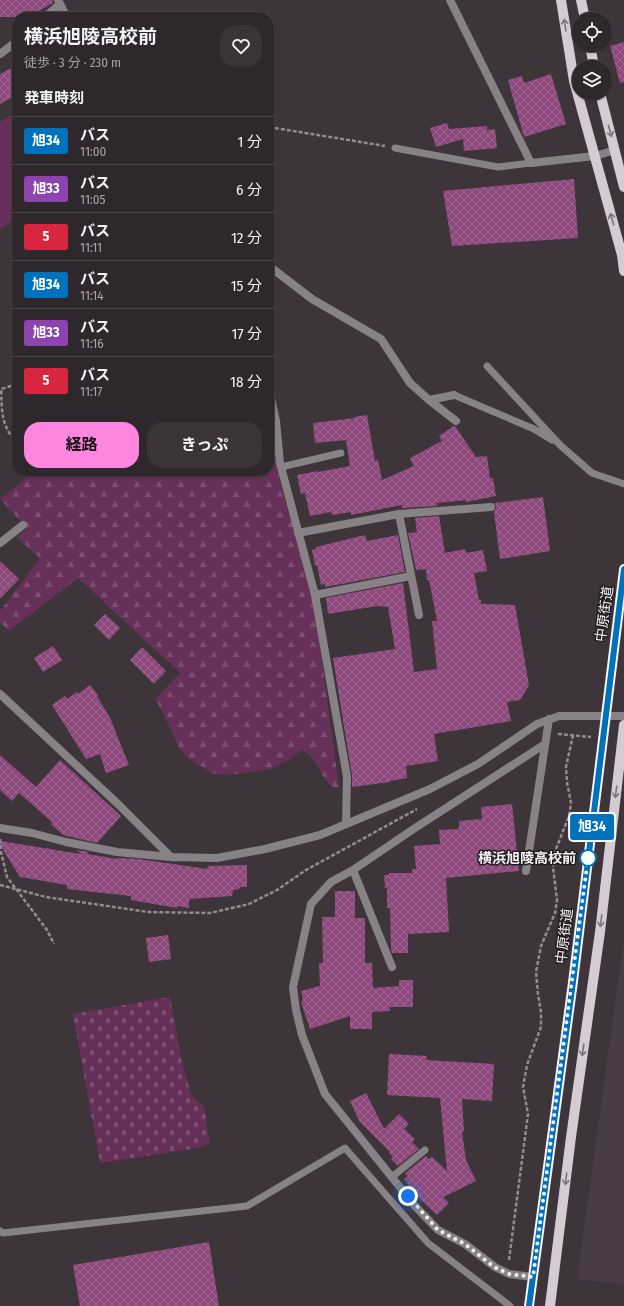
<!DOCTYPE html>
<html lang="ja">
<meta charset="utf-8">
<style>
:root{--surface:#2e282c;--page:#3a3438;--text:#f1f3f6;--muted:#a7a6a9;--line:#494448;--accent:#ff85df}
body{margin:0;font-family:"Fira Sans Condensed","Noto Sans JP",sans-serif;background:var(--page);color:var(--text);height:100vh;display:flex;flex-direction:column;font-size:15px;white-space:nowrap}
*{box-sizing:border-box;margin:0}
p{font-size:13px;color:var(--muted)}
.icon{flex:none;width:22px;height:22px;fill:none;stroke:currentColor;stroke-width:2;stroke-linecap:round;stroke-linejoin:round}
.map{position:relative;flex:1;overflow:hidden}
.sheet{position:absolute;left:12px;top:12px;width:262px;height:464px;display:flex;flex-direction:column;background:var(--surface);border-radius:16px;box-shadow:0 1px 3px #0004,0 0 0 1px var(--line)}
.sheet>*{flex:none}
.badge{padding:0 8px;border-radius:3px;font-size:14px;line-height:26px}
.controls{position:absolute;left:572px;top:12px;display:grid;gap:8px}
.controls a{display:grid;place-items:center;width:40px;height:40px;border-radius:50%;background:var(--surface);box-shadow:0 1px 3px #0004,0 0 0 1px var(--line);font-size:20px}
.you{position:absolute;width:20px;height:20px;margin:-10px;border:3px solid #fff;border-radius:50%;background:#1a73e8;box-shadow:0 0 0 6px #1a73e833}
.map>.badge{position:absolute;translate:-50% -50%;box-shadow:0 0 0 2px #fff}
h2{padding:0 12px;font-size:15px;line-height:36px}
.round{display:grid;place-items:center;flex:none;width:42px;height:42px;border-radius:16px;background:var(--page)}
.summary{display:flex;align-items:center;justify-content:space-between;height:68px;padding:0 12px}
h1{font-size:19px;font-weight:700;line-height:30px}
.cta{display:flex;gap:8px;margin-top:auto;padding:8px 12px}
.cta a{flex:1;height:46px;border-radius:16px;background:var(--accent);color:#111;font-size:16px;font-weight:700;line-height:46px;text-align:center}
.cta a+a{background:var(--page);color:var(--text)}
ul{padding:0;list-style:none}
li{display:flex;align-items:center;gap:12px;height:48px;padding:0 12px;border-top:1px solid var(--line)}
li div{flex:1}
li b{display:block;font-size:15px}
li em{font-style:normal}
li .badge{min-width:44px;font-weight:700;text-align:center}
.map>svg:first-child{display:block}
</style>
<div class="map">
<svg width="624" height="1306" viewBox="0 0 624 1306">
<defs>
<pattern id="forest-firs" width="22" height="20" patternUnits="userSpaceOnUse"><rect width="22" height="20" fill="#663058"/><path d="M5 1l3.5 6h-7zM16 11l3.5 6h-7z" fill="#7d4e71"/></pattern>
<pattern id="cemetery-stones" width="16" height="16" patternUnits="userSpaceOnUse"><rect width="16" height="16" fill="#663058"/><path d="M2 7V4a2 2 0 0 1 4 0v3zM10 15v-3a2 2 0 0 1 4 0v3z" fill="#7d4e71"/></pattern>
<pattern id="building-cross-hatch" width="8" height="8" patternUnits="userSpaceOnUse"><rect width="8" height="8" fill="#8e497c"/><path d="M0 0l8 8M0 8l8-8" fill="none" stroke="#9f648f"/></pattern>
</defs>
<rect width="100%" height="100%" fill="#3d353a"/>
<path fill="#4a3c46" d="M624,939V1284L577,1279Z"/>
<path fill="#663058" d="M17,111V217L0,229V122Z"/>
<path fill="url(#forest-firs)" d="M269,410L280,482L313,595L339,787H333C318,776 320,759 302,750L290,759L270,769L230,775L214,774L189,759L180,750L163,713L155,699L180,673L78,578L9,631L0,622V611L40,558L17,538L27,528L0,499L31,474L40,471H269Z"/>
<path fill="url(#cemetery-stones)" d="M170,997L182,1064L192,1096L204,1107L210,1144L197,1148L100,1163L73,1014Z"/>
<path fill="url(#building-cross-hatch)" d="M0,0H53V3L37,12L40,17H0Z
M624,42V82L620,83L610,46Z
M17,65V95L0,104V74Z
M551,74L566,124L524,137L508,80L522,76L524,83Z
M447,123L449,129L487,126V130L495,129L497,148L464,151L463,139L436,147L430,128Z
M574,179L578,238L452,246L443,191Z
M367,415L375,461L378,460L382,480L414,466L410,458L442,441L439,436L454,426H455L476,457L487,456L490,478H493L496,496L466,502V500L437,503L438,506L402,508V505L351,515V512L332,515L331,512L310,516L305,493L301,494L297,475L318,471V472L350,466L346,440L315,443L313,423L355,418L354,417Z
M543,497L550,551L500,559L494,512L496,507L495,503Z
M439,516L445,553L465,549L466,553L483,550L487,571L474,573L479,600H481V604L515,605L529,685L520,700L507,702L511,721L434,734L438,761L406,766L407,778L390,781V782L352,787V776L333,658L395,649L388,607L377,606L328,614L326,598L403,583L414,672L437,669L432,621H437L429,580H427L426,569L416,570L408,533L417,532L415,518Z
M365,535L367,541L398,535L405,572L325,587V584L321,585L317,565H315L312,550L316,549V547Z
M0,561L19,579L0,599Z
M105,614L120,628L109,640L94,625Z
M53,646L62,660L43,672L34,658Z
M142,647L166,671L154,684L130,660Z
M90,685L98,695L97,696L110,718L129,765L106,773L100,754L86,759L52,705L65,696L67,699L77,692L78,694Z
M0,755L36,787L60,760L121,816L97,843L63,835L51,824L52,822L19,793L12,801L0,790Z
M512,804L519,871L446,878L449,932L408,934V953H392L391,949L390,908H387V888H385L384,875H389V873H412V869H416L414,846L440,844L439,830L459,829V821L482,819L481,807Z
M0,841L81,854L77,850L89,852L87,854L117,859L118,858L138,859L207,869L208,866L247,865V887H240L239,889L233,890L232,896L189,899V908L178,906L177,908L131,900V896L67,889V885L20,877L0,845Z
M335,891H355V918H365V963H372L373,988L399,986V980H413V1007H390V1011L372,1012V1029H350V1016L310,1029L301,1002L303,1001L301,991L320,986L319,963H323L322,917H335Z
M168,935L171,959L149,962L146,938Z
M389,1054L427,1056L426,1060L494,1064L492,1101L462,1099L464,1132H462L466,1160L476,1181L443,1197L449,1203L437,1215L420,1199L404,1179L408,1176L405,1173L426,1156L429,1159L432,1157L447,1171L440,1098L387,1095Z
M366,1093L384,1129L399,1114L409,1124L404,1129L415,1139L412,1142L419,1149L398,1166L391,1159L393,1157L389,1153L390,1152L359,1121L350,1101Z
M209,1242L219,1306H80L73,1265Z"/>
<g fill="none" stroke-linecap="round" stroke-linejoin="round">
<path stroke="#938c90" stroke-width="2.5" stroke-dasharray="4 2" stroke-linecap="butt" d="M269,127L385,146
M17,384L1,389C2,412 1,426 17,443
M558,734L591,737
M0,839L1,852L7,877L47,930L54,944
M0,885L46,897L148,912L210,913L249,904L277,890L306,870L417,809
M509,1260L528,1114L523,1087L527,1065L541,1027V1012L538,994L536,972L541,946L555,913L557,900L553,867L554,854L569,816L571,803L567,782L566,767L573,735"/>
<path stroke="#868285" stroke-width="7" d="M395,148L498,167L531,163
M487,366L560,445L592,473L624,484
M454,395L534,429L552,440
M281,467L341,453
M392,1177L425,1150
M0,1231L3,1233L247,1206L345,1148L428,1243L510,1306"/>
<path stroke="#868285" stroke-width="8" d="M58,0L67,17
M450,0L531,163L595,156L615,150
M45,17L60,4
M0,54L17,41
M269,266L312,299L381,339L410,383L429,400L456,421
M269,389L276,421L280,463L315,595L347,777L346,824
M429,400L454,395
M399,514L419,615
M298,533L399,514L491,507
M0,543L23,525
M315,595L411,576
M0,694L118,804L171,857
M0,828L32,833L66,842L117,852L171,857L217,858L265,849L320,835L430,789L478,764L537,724L559,716H624
M353,870L331,882L311,904L293,987L296,1010L302,1035L325,1094L415,1206L438,1230L465,1244L495,1267L509,1274L533,1277
M526,871L549,719
M392,967L353,870L415,828L545,744"/>
<path stroke="#d5cbd2" stroke-width="10" d="M561,0L574,81L622,255L624,271
M581,0L585,19
M590,45L594,67
M600,93L624,187
M529,1306L573,982L624,569
M550,1306L571,1137L600,932L624,725"/>
</g>
<defs><path id="oneway-shaft" d="M-6 0H5M1.5-3L5.5 0L1.5 3" fill="none" stroke-width="1.6" stroke-linecap="round" stroke-linejoin="round"/></defs>
<g stroke="#7c7479">
<use href="#oneway-shaft" transform="translate(565 25) rotate(-99)"/>
<use href="#oneway-shaft" transform="translate(610 131) rotate(75)"/>
<use href="#oneway-shaft" transform="translate(612 219) rotate(-106)"/>
<use href="#oneway-shaft" transform="translate(616 792) rotate(97)"/>
<use href="#oneway-shaft" transform="translate(601 921) rotate(97)"/>
<use href="#oneway-shaft" transform="translate(583 1050) rotate(98)"/>
<use href="#oneway-shaft" transform="translate(566 1179) rotate(97)"/>
</g>
<g fill="none" stroke-linecap="round" stroke-linejoin="round">
<defs>
<path id="line" d="M529,1306L573,982L624,569"/>
</defs>
<use href="#line" stroke="#fff" stroke-width="9"/>
<use href="#line" stroke="#0072bc" stroke-width="6"/>
<path stroke="#f8f2f6" stroke-width="4" stroke-dasharray="0 7.2" d="M408,1196L438,1230L465,1244L494,1267L509,1274L533,1277L588,858"/>
</g>
<circle fill="#fff" stroke="#0072bc" stroke-width="2" cx="588" cy="858" r="8"/>
<g text-anchor="middle" stroke-width="3" stroke-linejoin="round" paint-order="stroke">
<g font-size="14" fill="#f8f2f6" stroke="#221e20">
<text transform="translate(604 614) rotate(-82)" y="5">中原街道</text>
<text transform="translate(564 936) rotate(-83)" y="5">中原街道</text>
</g>
<g font-size="14" font-weight="bold" fill="#f8f2f6" stroke="#221e20" text-anchor="end">
<text x="576" y="863">横浜旭陵高校前</text>
</g>
</g>
</svg>
<div class="controls">
<a><svg class="icon" aria-label="locate" viewBox="0 0 24 24"><circle cx="12" cy="12" r="6"/><path d="M12 2v4M12 18v4M2 12h4M18 12h4"/></svg></a>
<a><svg class="icon" aria-label="layers" viewBox="0 0 24 24"><path d="M12 4l9 5-9 5-9-5zM3 14l9 5 9-5"/></svg></a>
</div>
<div class="you" style="left:408px;top:1196px"></div>
<b class="badge" style="left:592px;top:827px;background:#0072bc;color:#fff">旭34</b>
<section class="sheet">
<div class="summary"><div><h1>横浜旭陵高校前</h1><p>徒歩 · 3 分 · 230 m</p></div><a class="round"><svg class="icon" aria-label="heart" viewBox="0 0 24 24"><path d="M12 20l-8-8c-3-5 5-10 8-4 3-6 11-1 8 4z"/></svg></a></div>
<h2>発車時刻</h2>
<ul>
<li><span class="badge" style="background:#0072bc;color:#fff">旭34</span><div><b>バス</b><p>11:00</p></div><em>1 分</em></li>
<li><span class="badge" style="background:#8e44ad;color:#fff">旭33</span><div><b>バス</b><p>11:05</p></div><em>6 分</em></li>
<li><span class="badge" style="background:#d7263d;color:#fff">5</span><div><b>バス</b><p>11:11</p></div><em>12 分</em></li>
<li><span class="badge" style="background:#0072bc;color:#fff">旭34</span><div><b>バス</b><p>11:14</p></div><em>15 分</em></li>
<li><span class="badge" style="background:#8e44ad;color:#fff">旭33</span><div><b>バス</b><p>11:16</p></div><em>17 分</em></li>
<li><span class="badge" style="background:#d7263d;color:#fff">5</span><div><b>バス</b><p>11:17</p></div><em>18 分</em></li>
</ul>
<div class="cta"><a>経路</a><a>きっぷ</a></div>
</section>
</div>
